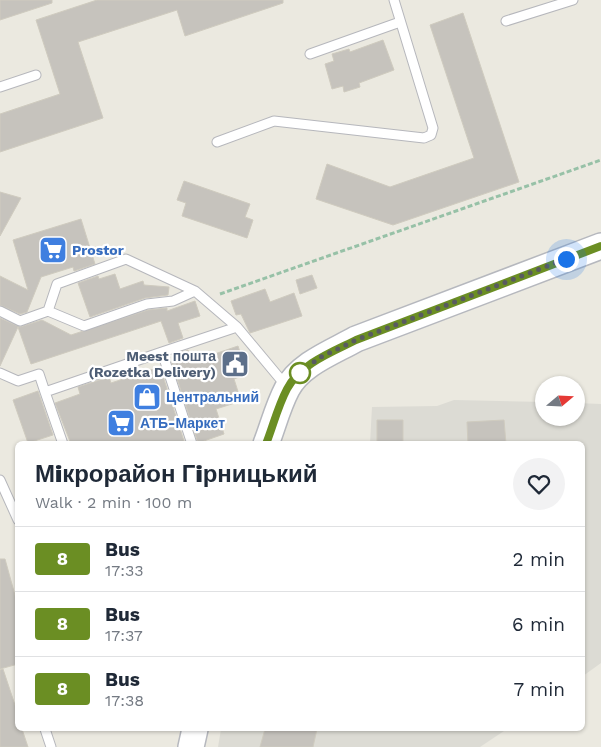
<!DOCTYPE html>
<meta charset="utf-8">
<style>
:root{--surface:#fff;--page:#f2f2f3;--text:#1f2937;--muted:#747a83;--line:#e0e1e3}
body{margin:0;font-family:"Work Sans",sans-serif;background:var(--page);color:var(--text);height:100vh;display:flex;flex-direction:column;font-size:19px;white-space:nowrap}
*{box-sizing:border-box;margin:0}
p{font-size:16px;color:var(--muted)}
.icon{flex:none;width:28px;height:28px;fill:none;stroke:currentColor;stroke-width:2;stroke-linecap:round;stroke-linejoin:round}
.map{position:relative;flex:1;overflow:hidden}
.drawer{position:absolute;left:15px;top:441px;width:570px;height:290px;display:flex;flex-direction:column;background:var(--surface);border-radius:8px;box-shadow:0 1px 4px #0004}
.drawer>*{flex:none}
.badge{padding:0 10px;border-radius:4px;font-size:18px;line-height:32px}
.needle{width:32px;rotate:71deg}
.buttons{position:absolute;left:535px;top:376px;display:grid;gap:10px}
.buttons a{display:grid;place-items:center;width:50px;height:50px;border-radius:50%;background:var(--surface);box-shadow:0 1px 4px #0004;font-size:25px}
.you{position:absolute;width:25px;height:25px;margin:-12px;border:4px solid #fff;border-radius:50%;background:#1a73e8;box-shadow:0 0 0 8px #1a73e833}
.map>.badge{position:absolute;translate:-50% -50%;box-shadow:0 0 0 2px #fff}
.round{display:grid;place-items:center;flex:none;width:52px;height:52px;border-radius:26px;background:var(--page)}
.overview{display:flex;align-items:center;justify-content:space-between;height:85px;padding:0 20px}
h1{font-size:24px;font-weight:800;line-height:38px}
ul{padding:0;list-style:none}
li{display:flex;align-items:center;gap:15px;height:65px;padding:0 20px;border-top:1px solid var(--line)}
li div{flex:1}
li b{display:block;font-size:19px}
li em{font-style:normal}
li .badge{min-width:55px;font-weight:700;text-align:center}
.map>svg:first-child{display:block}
</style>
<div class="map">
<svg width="601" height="747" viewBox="0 0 601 747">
<rect width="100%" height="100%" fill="#ebe9e0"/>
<path fill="#dcdbd4" d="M454,400L544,402V418H576V403L601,404V663L583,676L582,444H370L372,407L437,406Z
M221,729H507L480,747H218Z"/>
<path fill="#c6c3bd" stroke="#cfcbbf" d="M0,0H52V3L0,20Z
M97,0H283V3L185,36L177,10L78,42L103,118L0,152V114L60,94L36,20Z
M463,13L519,182L393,225L316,199L327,164L390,187L474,158L430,25Z
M383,40L394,70L359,83L360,87L344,92L343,86L332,89L325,64L334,61L332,54L349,49L350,52Z
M184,181L250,204L245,217L253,220L247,238L182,216L186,203L177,200Z
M0,192L21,198L0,236Z
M81,219L95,264L74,271L73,267L41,277L27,312L20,314L0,305V276L28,290L13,240Z
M115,274L120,289L143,281L144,285L169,287L168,295L145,298L90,317L78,283L98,276L99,279Z
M312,275L317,288L300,294L296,280Z
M265,289L270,302L294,293L302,316L250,333L241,314L236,315L231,301Z
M195,301L200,316L178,323L183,338L169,343L161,321L31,364L18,327L0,366V318L20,327L42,320L71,335L148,310L167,308V311Z
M238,346L247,374L234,379L241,401L216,409L224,434L198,443L172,363L175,362L173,355L188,350L191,362Z
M160,367L185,444H71L55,403L80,394L78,387L109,377L111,383Z
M38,391L53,435L28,443L13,400Z
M377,420H403V444H377Z
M504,420L506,444H468L467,422Z
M0,559H5L18,606V664L0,669Z
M3,669L18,714V729H22L28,747H0V670Z
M265,729H317L313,747H260Z"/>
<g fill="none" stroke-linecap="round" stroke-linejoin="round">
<defs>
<path id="lane" d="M506,21L573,0
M310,54L400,22
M0,87L36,75
M217,142L274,121L424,138L431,135L433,128L394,0
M0,311L20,321L48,311L84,326L147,304L173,301L195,291
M48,311L57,284L126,259L195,291L237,327
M162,352L237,327L287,387
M0,373L18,381L39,374L45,392
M63,444L45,392L162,352L192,444
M0,480L18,520
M45,729L51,747"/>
<path id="secondary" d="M266,444C273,426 278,406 287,389C300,364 333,352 356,339L601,246
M191,747L195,729"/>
</defs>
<use href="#lane" stroke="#b6b7bc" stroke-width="11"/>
<use href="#secondary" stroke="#b6b8be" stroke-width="28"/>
<path stroke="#97c1a7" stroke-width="3" stroke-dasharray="5 2.5" stroke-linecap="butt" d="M220,294L601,160"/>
<use href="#lane" stroke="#fff" stroke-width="9"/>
<use href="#secondary" stroke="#fff" stroke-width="25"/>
</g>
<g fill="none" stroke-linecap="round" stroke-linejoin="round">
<defs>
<path id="line" d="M266,444C273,426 278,406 287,389C300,364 332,352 356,340L601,246"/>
</defs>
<use href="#line" stroke="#fff" stroke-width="11"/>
<use href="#line" stroke="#6b8e23" stroke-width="8"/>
<path stroke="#595b60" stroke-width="5" stroke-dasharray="0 9" d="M300,373L319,358L356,340L566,259"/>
</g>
<defs>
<symbol id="supermarket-square" viewBox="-11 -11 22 22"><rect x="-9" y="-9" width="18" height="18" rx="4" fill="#3f7fe0" stroke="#fff"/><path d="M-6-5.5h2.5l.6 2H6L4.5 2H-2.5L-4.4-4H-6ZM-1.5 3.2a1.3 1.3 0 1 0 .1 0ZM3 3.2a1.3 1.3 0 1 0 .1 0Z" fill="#fff"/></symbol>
<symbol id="civic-square" viewBox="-11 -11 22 22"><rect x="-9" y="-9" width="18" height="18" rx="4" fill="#5c6f8a" stroke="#fff"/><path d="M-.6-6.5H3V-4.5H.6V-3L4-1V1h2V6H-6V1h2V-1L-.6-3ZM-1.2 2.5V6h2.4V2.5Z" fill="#fff"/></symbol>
<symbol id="shop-square" viewBox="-11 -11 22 22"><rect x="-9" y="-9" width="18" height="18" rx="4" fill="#3f7fe0" stroke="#fff"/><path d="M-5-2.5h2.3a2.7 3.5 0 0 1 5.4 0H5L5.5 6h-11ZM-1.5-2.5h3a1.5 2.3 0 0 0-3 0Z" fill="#fff"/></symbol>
</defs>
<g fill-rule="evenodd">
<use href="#supermarket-square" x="37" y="234" width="32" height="32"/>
<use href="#civic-square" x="219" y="348" width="32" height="32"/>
<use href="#shop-square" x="131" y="381" width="32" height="32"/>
<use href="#supermarket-square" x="105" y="407" width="32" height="32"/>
</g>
<circle fill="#fff" stroke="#6b8e23" stroke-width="2.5" cx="300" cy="373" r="10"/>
<g text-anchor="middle" stroke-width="4.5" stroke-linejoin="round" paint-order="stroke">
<g font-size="14" font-weight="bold" fill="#366cbe" stroke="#fff" text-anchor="start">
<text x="72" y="255">Prostor</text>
<text x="166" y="402">Центральний</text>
<text x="140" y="428">АТБ-Маркет</text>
</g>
<g font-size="14" font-weight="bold" fill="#4e5e75" stroke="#fff" text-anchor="end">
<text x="216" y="361">Meest пошта<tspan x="216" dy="16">(Rozetka Delivery)</tspan></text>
</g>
</g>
</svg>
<div class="buttons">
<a><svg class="needle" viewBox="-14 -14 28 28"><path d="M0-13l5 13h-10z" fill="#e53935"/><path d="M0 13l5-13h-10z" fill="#747a83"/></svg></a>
</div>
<div class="you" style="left:566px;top:259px"></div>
<section class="drawer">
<div class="overview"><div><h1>Мiкрорайон Гiрницький</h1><p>Walk · 2 min · 100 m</p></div><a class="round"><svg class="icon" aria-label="heart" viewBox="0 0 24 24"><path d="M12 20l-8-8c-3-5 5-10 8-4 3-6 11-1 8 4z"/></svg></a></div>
<ul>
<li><span class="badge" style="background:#6b8e23;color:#fff">8</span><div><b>Bus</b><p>17:33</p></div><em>2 min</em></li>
<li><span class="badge" style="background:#6b8e23;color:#fff">8</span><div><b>Bus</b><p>17:37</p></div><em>6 min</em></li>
<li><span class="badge" style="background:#6b8e23;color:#fff">8</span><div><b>Bus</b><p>17:38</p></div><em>7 min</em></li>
</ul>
</section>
</div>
